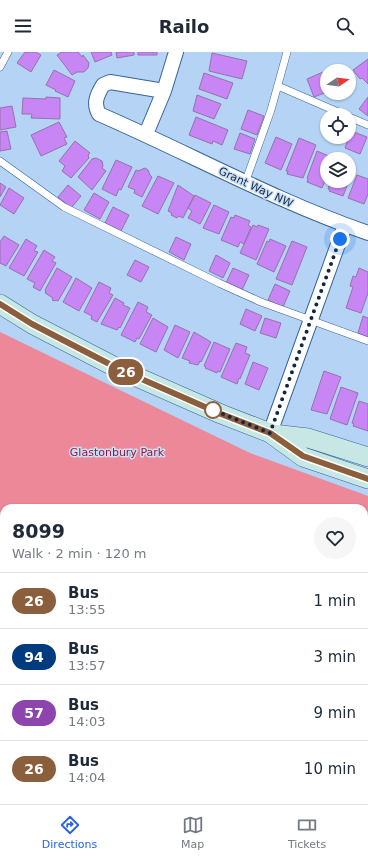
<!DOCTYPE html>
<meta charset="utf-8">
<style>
:root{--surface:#fff;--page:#f6f6f7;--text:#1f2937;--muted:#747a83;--line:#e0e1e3;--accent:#2563eb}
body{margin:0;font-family:"DejaVu Sans",sans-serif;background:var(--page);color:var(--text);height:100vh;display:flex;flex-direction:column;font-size:15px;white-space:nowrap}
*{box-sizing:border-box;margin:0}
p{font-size:13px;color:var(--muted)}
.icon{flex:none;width:22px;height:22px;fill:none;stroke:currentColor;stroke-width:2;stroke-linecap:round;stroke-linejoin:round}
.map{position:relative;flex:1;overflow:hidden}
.sheet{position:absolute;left:0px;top:452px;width:368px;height:300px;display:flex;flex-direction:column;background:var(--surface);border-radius:12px 12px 0 0;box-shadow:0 1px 3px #0004}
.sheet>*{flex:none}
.badge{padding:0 8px;border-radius:13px;font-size:14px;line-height:26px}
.needle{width:26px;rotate:77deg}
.buttons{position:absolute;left:320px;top:12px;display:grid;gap:8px}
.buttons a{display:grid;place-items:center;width:36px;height:36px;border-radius:50%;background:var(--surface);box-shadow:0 1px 3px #0004;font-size:20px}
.you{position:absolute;width:20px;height:20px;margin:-10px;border:3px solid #fff;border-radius:50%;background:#1a73e8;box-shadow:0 0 0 6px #1a73e833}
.map>.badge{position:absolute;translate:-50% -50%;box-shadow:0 0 0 2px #fff}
.round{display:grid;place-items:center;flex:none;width:42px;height:42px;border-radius:21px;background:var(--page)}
.head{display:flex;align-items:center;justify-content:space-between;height:68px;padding:0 12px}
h1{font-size:19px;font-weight:700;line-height:30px}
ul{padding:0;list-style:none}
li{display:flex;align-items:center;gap:12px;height:56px;padding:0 12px;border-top:1px solid var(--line)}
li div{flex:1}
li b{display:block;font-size:15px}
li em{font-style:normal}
li .badge{min-width:44px;font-weight:700;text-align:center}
header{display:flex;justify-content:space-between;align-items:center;height:52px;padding:0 12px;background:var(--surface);font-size:18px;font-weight:700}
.tab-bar{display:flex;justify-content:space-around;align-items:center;height:56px;border-top:1px solid var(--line);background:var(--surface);font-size:11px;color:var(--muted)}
.tab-bar a{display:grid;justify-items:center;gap:2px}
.tab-bar .selected{color:var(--accent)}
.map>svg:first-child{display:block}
</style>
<header><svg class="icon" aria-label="menu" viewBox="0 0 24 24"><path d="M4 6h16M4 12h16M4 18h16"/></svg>Railo<svg class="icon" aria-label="search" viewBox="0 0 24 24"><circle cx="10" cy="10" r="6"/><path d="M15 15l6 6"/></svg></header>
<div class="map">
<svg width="368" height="752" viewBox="0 0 368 752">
<rect width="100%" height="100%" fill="#b4d3f5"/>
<path fill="#ec8898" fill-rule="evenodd" d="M0,280L250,401L368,444V752H0ZM4,456H364V748H4Z"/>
<path fill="#c885f4" stroke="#9572ae" d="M25,0H36L41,3L31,20L17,11Z
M62,0H78L82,5L83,3L89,11L88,16L84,20H77L72,23L57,3Z
M91,0H111L112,3L95,10Z
M116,0H134V3L117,6Z
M138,0H157V3H138Z
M212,1L247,9L242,27L209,19Z
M368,7V32L362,26L360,27L353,18Z
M54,18L75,29L68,45L55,39L56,38L46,33Z
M323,20L327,29V40L314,45L307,27Z
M204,21L233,31L227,47L199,37Z
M197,43L221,52L214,67L193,59Z
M46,45L60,46V67L31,66L32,62H22L23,46L46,47Z
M368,45V64L359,57Z
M12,54L16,75L0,78V56Z
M248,58L264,64L257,83L241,77Z
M196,65L228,78L222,93L213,89L212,92L189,83Z
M59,70L67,85L64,86L67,92L41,104L31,83Z
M7,79L11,97L0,99V80Z
M351,79L367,85L360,102L345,96Z
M240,81L255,87L250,102L234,97Z
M276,85L292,92L281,118L265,111Z
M330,85H346L343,91Z
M299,86L316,93L303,126L287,122L288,119H286Z
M75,89L90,101L88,103L89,106L71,126L62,119L65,114L59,109Z
M317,99L329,104L327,108V124L322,136L307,130L308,127L307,126Z
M96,106L102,109L103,114L102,116L106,119L92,138L78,125L92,107Z
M116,108L132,115L121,138L119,137L116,144L102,137Z
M145,116L148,118L150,123L152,125L142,145L134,141L135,138L128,135L136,118L138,119Z
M357,123L368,127V142L364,152L348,146Z
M158,124L174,131L158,162L142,154Z
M331,129H349L343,144L329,139L330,138L328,137Z
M0,131L6,135L0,145Z
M68,133L81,144L71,156L58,145Z
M178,133L194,144L183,166L179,164L177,166L171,163L172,161L168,159Z
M9,136L24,146L14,162L0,153Z
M94,141L109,150L100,167L84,158Z
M195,143L211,151L200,172L188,166L192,159L188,156Z
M214,153L229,160L219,182L203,176Z
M113,155L129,163L121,179L105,171Z
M235,163L250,169L248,173L251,175L244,192L240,190L238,195L221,188L231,165L234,166Z
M253,173L257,175L258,173L269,177L256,208L240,201Z
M4,184L19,193L6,214L0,211V190Z
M176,185L191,192L184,208L169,200Z
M26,187L37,194L34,199L38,200L24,224L9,216Z
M270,187L286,194L274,220L257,212L267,189L269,190Z
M292,189L307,195L292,233L276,227Z
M44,198L55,205L52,209L56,211L40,239L33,235L35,231L27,227Z
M216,203L230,211L223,226L209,219Z
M135,208L149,215L141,230L127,223Z
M57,216L72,225L58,249L56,248L55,249L52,248L53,246L45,241L46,239L45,238Z
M233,216L249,223L242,238L226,231Z
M359,216L368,220V241L361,261L346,256L353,235L350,234L353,224L356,225Z
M76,226L92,236L79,259L63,250Z
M99,230L111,236L109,241L113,243L97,270L91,267L92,264L84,260Z
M275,232L290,239L283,255L268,248Z
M115,246L124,251L123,253L130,256L120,276L119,275L117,278L101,272Z
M138,250L148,255L146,260L152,263L139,287L137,286L135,290L121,283Z
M246,257L262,264L255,279L240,272Z
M363,264L368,266V285L358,281Z
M153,266L168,275L156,300L140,292Z
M265,266L281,271L276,286L260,281Z
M175,273L190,280L178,306L164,298Z
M194,280L211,290L201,310L200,309L198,313L189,311L190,309L182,306Z
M214,290L230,297L220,320L218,319L217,321L205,316L206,315L204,314Z
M236,291L247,295L245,301L250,303L240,327L239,326L237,332L221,325Z
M253,310L268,316L259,338L245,332Z
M324,319L341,325L327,362L311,358Z
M341,335L358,341L347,373L330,367Z
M359,349L368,352V379L353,374L354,372L352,371Z"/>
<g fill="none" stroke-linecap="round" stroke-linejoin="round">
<defs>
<path id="lane" d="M0,15L8,0
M278,34L345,63
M349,65L368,73
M0,109L64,155L219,231L261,250L368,289
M245,131L271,58L287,0"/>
<path id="street" d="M164,39L110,30L103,33C97,43 93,51 99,62C189,101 275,149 368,181
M146,82L164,39L176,0
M270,381L345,173"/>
<path id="secondary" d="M0,252L32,272L121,318L221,362L270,381L303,405L368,427
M273,382L308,386L368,405"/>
</defs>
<use href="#lane" stroke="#346597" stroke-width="8"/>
<use href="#street" stroke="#346597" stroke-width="16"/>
<use href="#secondary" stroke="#346597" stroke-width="20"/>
<use href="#lane" stroke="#fff" stroke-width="7"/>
<use href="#street" stroke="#fff" stroke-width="14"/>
<use href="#secondary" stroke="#c7e7e5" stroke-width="19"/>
</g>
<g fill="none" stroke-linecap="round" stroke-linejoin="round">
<defs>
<path id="line" d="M0,252L32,272L121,318L221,362L270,381L303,404L368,427"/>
</defs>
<use href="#line" stroke="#fff" stroke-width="9"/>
<use href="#line" stroke="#8b5e3c" stroke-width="6"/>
<path stroke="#13283e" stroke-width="4" stroke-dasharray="0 7.2" d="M213,358L208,356L270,381L340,187"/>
</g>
<circle fill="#fff" stroke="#8b5e3c" stroke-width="2" cx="213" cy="358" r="8"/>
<g text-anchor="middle" stroke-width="3" stroke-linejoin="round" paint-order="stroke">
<g font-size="11" fill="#13283e" stroke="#cadff6">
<text transform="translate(256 135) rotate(25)" y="4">Grant Way NW</text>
</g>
<g font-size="11" fill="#95183d" stroke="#cadff6">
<text x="117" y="404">Glastonbury Park</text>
</g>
</g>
</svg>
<div class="buttons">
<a><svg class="needle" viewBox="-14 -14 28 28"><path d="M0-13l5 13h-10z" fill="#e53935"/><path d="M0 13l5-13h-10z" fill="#747a83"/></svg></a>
<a><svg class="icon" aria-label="locate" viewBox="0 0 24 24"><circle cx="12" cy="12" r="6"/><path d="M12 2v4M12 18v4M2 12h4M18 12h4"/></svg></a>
<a><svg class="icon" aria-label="layers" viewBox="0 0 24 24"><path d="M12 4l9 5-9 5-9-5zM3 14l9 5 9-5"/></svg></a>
</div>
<div class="you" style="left:340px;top:187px"></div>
<b class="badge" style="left:126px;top:320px;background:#8b5e3c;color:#fff">26</b>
<section class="sheet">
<div class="head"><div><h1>8099</h1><p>Walk · 2 min · 120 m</p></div><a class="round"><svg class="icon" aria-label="heart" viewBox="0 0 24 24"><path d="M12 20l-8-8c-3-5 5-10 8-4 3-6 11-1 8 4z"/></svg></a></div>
<ul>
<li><span class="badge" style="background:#8b5e3c;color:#fff">26</span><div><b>Bus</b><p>13:55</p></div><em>1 min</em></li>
<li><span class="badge" style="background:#003b80;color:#fff">94</span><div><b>Bus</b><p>13:57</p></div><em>3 min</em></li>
<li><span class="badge" style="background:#8e44ad;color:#fff">57</span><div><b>Bus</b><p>14:03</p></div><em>9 min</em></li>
<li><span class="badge" style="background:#8b5e3c;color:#fff">26</span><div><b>Bus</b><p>14:04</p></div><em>10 min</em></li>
</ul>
</section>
</div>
<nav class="tab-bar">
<a class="selected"><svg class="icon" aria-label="directions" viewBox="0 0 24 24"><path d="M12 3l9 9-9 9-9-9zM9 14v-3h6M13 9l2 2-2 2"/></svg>Directions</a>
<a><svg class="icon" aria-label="map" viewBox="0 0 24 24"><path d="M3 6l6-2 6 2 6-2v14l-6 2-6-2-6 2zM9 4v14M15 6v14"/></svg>Map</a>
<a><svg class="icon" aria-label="tickets" viewBox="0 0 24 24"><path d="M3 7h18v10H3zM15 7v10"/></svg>Tickets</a>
</nav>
